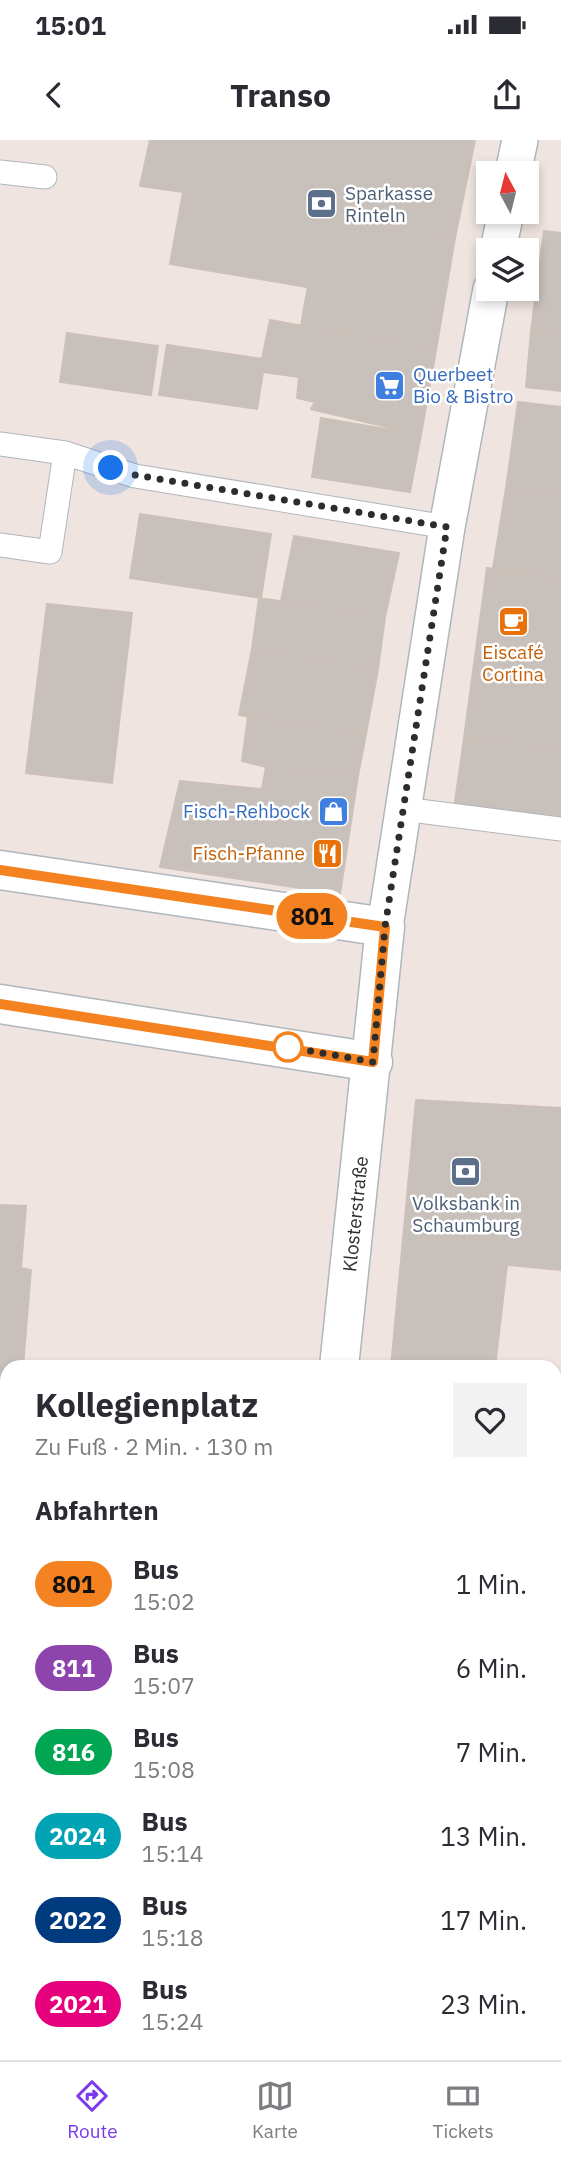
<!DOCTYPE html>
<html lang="de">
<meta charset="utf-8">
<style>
:root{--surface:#fff;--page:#f2f2f3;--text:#2b2b33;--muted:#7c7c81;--line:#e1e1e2;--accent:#7c3aed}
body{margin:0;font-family:"IBM Plex Sans",sans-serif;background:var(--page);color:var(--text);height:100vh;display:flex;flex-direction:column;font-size:26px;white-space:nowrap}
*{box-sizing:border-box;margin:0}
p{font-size:23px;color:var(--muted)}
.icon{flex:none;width:38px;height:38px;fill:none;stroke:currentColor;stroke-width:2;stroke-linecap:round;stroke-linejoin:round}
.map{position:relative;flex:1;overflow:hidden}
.panel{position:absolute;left:0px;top:1220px;width:562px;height:702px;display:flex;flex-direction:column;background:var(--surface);border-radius:21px 21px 0 0;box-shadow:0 4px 10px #0003}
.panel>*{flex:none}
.badge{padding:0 14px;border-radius:23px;font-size:24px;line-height:46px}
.needle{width:46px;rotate:353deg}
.tools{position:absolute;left:476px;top:21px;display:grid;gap:14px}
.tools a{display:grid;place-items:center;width:63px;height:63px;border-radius:0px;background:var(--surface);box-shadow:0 4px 10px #0003;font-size:35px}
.you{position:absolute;width:35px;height:35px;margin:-18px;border:5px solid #fff;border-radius:50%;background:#1a73e8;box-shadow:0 0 0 10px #1a73e833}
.map>.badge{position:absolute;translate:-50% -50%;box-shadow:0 0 0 4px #fff}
h2{padding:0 35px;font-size:26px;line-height:63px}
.round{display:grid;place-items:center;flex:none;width:74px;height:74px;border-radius:0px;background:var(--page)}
.headline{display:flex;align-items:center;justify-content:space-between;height:119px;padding:0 35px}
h1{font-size:33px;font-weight:800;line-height:52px}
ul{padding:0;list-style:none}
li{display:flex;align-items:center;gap:21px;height:84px;padding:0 35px}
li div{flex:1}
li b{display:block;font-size:26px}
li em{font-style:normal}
li .badge{min-width:77px;font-weight:700;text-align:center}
.status{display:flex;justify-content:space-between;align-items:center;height:49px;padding:0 35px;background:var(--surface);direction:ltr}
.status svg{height:19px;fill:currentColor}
header{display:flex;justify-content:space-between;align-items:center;height:91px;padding:0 35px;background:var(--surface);font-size:32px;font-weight:800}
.tabs{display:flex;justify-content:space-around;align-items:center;height:98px;border-top:2px solid var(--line);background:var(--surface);font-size:19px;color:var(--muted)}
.tabs a{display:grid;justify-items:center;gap:4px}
.tabs .current{color:var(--accent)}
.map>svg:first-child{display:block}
</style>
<div class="status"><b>15:01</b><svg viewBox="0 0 49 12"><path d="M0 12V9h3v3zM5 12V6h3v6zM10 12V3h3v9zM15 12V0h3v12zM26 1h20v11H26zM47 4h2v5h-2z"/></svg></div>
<header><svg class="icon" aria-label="back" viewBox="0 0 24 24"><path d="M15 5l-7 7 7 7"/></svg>Transo<svg class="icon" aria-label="share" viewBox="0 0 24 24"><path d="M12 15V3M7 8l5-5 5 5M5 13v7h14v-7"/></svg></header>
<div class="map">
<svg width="561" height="1920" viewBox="0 0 561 1920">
<rect width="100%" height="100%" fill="#efe4df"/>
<path fill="#c8c0ba" stroke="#ccc0b8" stroke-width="2" d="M150,0H475L455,98L320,75L307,147L170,124L183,52L140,46Z
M320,75L455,98L436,210L301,186Z
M544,91L561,93V195L531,191Z
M270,180L436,210L421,295L311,269L315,262L297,258L299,237L263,232L257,269L159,255L167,205L262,219Z
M531,191L561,195V251L526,247Z
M67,193L158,206L151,255L60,242Z
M518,262L561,267V356L506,348Z
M321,278L421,295L410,352L312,337Z
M506,348L561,356V439L493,428Z
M140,374L271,394L261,458L130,438Z
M294,396L399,413L385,477L281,461Z
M487,428L561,439V610L464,598Z
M259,458L385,477L378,529L252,509Z
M47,464L132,473L112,643L26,633Z
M252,509L378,529L366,594L239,575Z
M248,576L366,594L358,636L266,627L242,621Z
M464,598L561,610V683L454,669Z
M266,627L358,636L340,754L160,727L180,641L262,649Z
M416,960L561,968V1130L507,1125L495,1227H391Z
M0,1065L26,1066L21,1128L31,1130L23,1227H7L4,1312H7V1469L0,1467Z
M555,1297L561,1298V1393L555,1392Z
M555,1701L561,1702V1748H555Z
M100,1914H248L247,1920H99Z
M320,1914H430V1920H320Z"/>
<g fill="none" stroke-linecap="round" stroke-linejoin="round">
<defs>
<path id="service" d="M0,32L45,37
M0,304L65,313L135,336L447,387
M0,405L50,412L65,313
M403,669L561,689
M555,1268L561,1269
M555,1515L561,1516"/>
<path id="pedestrian" d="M513,33L520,0
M498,110L506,72
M385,787L447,387L491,149"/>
<path id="minor" d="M0,730L385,787L339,1227
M0,864L373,922
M263,1920V1914"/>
</defs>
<use href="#service" stroke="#afb6be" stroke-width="25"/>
<use href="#pedestrian" stroke="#afb6be" stroke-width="38"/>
<use href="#minor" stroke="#afb6be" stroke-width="41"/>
<use href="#service" stroke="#fff" stroke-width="23"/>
<use href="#pedestrian" stroke="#fff" stroke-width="35"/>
<use href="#minor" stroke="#fff" stroke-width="38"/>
</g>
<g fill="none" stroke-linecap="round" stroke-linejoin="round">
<defs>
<path id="line" d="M0,730L385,787L373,922L0,864"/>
</defs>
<use href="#line" stroke="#fff" stroke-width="16"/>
<use href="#line" stroke="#f58220" stroke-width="10"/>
<path stroke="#2d2d2d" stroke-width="7" stroke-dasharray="0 12.6" d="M111,328L135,335L447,387L385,787L373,922L288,907"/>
</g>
<defs>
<symbol id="bank-square" viewBox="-11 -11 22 22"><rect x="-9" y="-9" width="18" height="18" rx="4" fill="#5c6f8a" stroke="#fff"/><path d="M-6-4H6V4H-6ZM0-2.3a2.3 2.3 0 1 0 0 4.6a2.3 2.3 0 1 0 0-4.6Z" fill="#fff"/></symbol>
<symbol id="supermarket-square" viewBox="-11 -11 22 22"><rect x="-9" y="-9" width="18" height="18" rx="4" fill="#3f7fe0" stroke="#fff"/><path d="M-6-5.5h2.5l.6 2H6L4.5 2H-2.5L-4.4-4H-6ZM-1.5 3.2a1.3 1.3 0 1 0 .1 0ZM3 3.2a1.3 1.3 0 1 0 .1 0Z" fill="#fff"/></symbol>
<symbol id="cafe-square" viewBox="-11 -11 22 22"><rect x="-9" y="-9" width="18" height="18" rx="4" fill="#e8710a" stroke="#fff"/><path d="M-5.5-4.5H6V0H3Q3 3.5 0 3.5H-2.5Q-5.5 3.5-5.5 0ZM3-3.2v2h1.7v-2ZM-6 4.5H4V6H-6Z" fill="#fff"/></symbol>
<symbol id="shop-square" viewBox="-11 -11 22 22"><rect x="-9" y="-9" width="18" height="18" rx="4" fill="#3f7fe0" stroke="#fff"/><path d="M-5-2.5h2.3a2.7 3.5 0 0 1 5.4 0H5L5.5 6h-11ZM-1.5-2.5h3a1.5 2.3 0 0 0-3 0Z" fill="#fff"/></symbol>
<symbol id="restaurant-square" viewBox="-11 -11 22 22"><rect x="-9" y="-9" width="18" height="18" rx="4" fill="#e8710a" stroke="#fff"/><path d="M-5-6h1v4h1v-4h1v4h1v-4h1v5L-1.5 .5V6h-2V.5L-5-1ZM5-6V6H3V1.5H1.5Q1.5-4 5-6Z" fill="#fff"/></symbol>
</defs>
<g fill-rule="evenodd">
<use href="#bank-square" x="304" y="46" width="35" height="35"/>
<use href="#supermarket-square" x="372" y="228" width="35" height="35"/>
<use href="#cafe-square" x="496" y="464" width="35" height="35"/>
<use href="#shop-square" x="316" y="654" width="35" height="35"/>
<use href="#restaurant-square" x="310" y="696" width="35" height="35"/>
<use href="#bank-square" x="448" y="1014" width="35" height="35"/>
</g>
<circle fill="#fff" stroke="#f58220" stroke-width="3.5" cx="288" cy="907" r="14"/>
<g text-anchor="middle" stroke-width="5" stroke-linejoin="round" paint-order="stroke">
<g font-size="19" fill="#4e5e75" stroke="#fff" text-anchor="start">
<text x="345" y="60">Sparkasse<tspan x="345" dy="22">Rinteln</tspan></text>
<text x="466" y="1070" text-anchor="middle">Volksbank in<tspan x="466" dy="22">Schaumburg</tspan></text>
</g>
<g font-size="19" fill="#366cbe" stroke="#fff" text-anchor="start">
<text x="413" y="241">Querbeet<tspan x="413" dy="22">Bio &amp; Bistro</tspan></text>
<text x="310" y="678" text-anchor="end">Fisch-Rehbock</text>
</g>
<g font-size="19" fill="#c56008" stroke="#fff">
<text x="513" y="519">Eiscafé<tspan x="513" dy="22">Cortina</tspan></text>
<text x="305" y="720" text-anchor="end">Fisch-Pfanne</text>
</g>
<g font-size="19" fill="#2d2d2d" stroke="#fff">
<text transform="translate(355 1074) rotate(-84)" y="7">Klosterstraße</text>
</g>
</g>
</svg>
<div class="tools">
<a><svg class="needle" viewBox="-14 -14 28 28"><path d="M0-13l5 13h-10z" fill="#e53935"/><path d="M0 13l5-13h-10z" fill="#7c7c81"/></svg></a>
<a><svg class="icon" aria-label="layers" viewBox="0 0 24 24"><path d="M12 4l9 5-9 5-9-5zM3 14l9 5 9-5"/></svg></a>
</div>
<div class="you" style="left:111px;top:328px"></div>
<b class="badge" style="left:312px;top:776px;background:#f58220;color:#111">801</b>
<section class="panel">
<div class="headline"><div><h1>Kollegienplatz</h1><p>Zu Fuß · 2 Min. · 130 m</p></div><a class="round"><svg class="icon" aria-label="heart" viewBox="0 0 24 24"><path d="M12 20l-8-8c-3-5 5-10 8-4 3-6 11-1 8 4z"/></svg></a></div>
<h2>Abfahrten</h2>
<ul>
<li><span class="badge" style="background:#f58220;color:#111">801</span><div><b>Bus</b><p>15:02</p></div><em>1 Min.</em></li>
<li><span class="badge" style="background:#8e44ad;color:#fff">811</span><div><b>Bus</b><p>15:07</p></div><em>6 Min.</em></li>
<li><span class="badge" style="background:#00a651;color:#fff">816</span><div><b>Bus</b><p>15:08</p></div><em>7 Min.</em></li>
<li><span class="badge" style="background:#00a3b4;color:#fff">2024</span><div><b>Bus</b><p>15:14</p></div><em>13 Min.</em></li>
<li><span class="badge" style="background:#003b80;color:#fff">2022</span><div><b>Bus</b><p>15:18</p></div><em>17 Min.</em></li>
<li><span class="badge" style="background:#e6007e;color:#fff">2021</span><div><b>Bus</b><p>15:24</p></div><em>23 Min.</em></li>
</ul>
</section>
</div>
<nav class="tabs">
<a class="current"><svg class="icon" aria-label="directions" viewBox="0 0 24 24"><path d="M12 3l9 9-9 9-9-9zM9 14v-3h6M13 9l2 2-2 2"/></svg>Route</a>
<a><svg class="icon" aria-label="map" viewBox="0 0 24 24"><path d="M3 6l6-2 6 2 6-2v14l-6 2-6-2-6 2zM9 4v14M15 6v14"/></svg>Karte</a>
<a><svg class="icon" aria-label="tickets" viewBox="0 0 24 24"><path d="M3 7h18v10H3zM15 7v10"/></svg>Tickets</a>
</nav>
